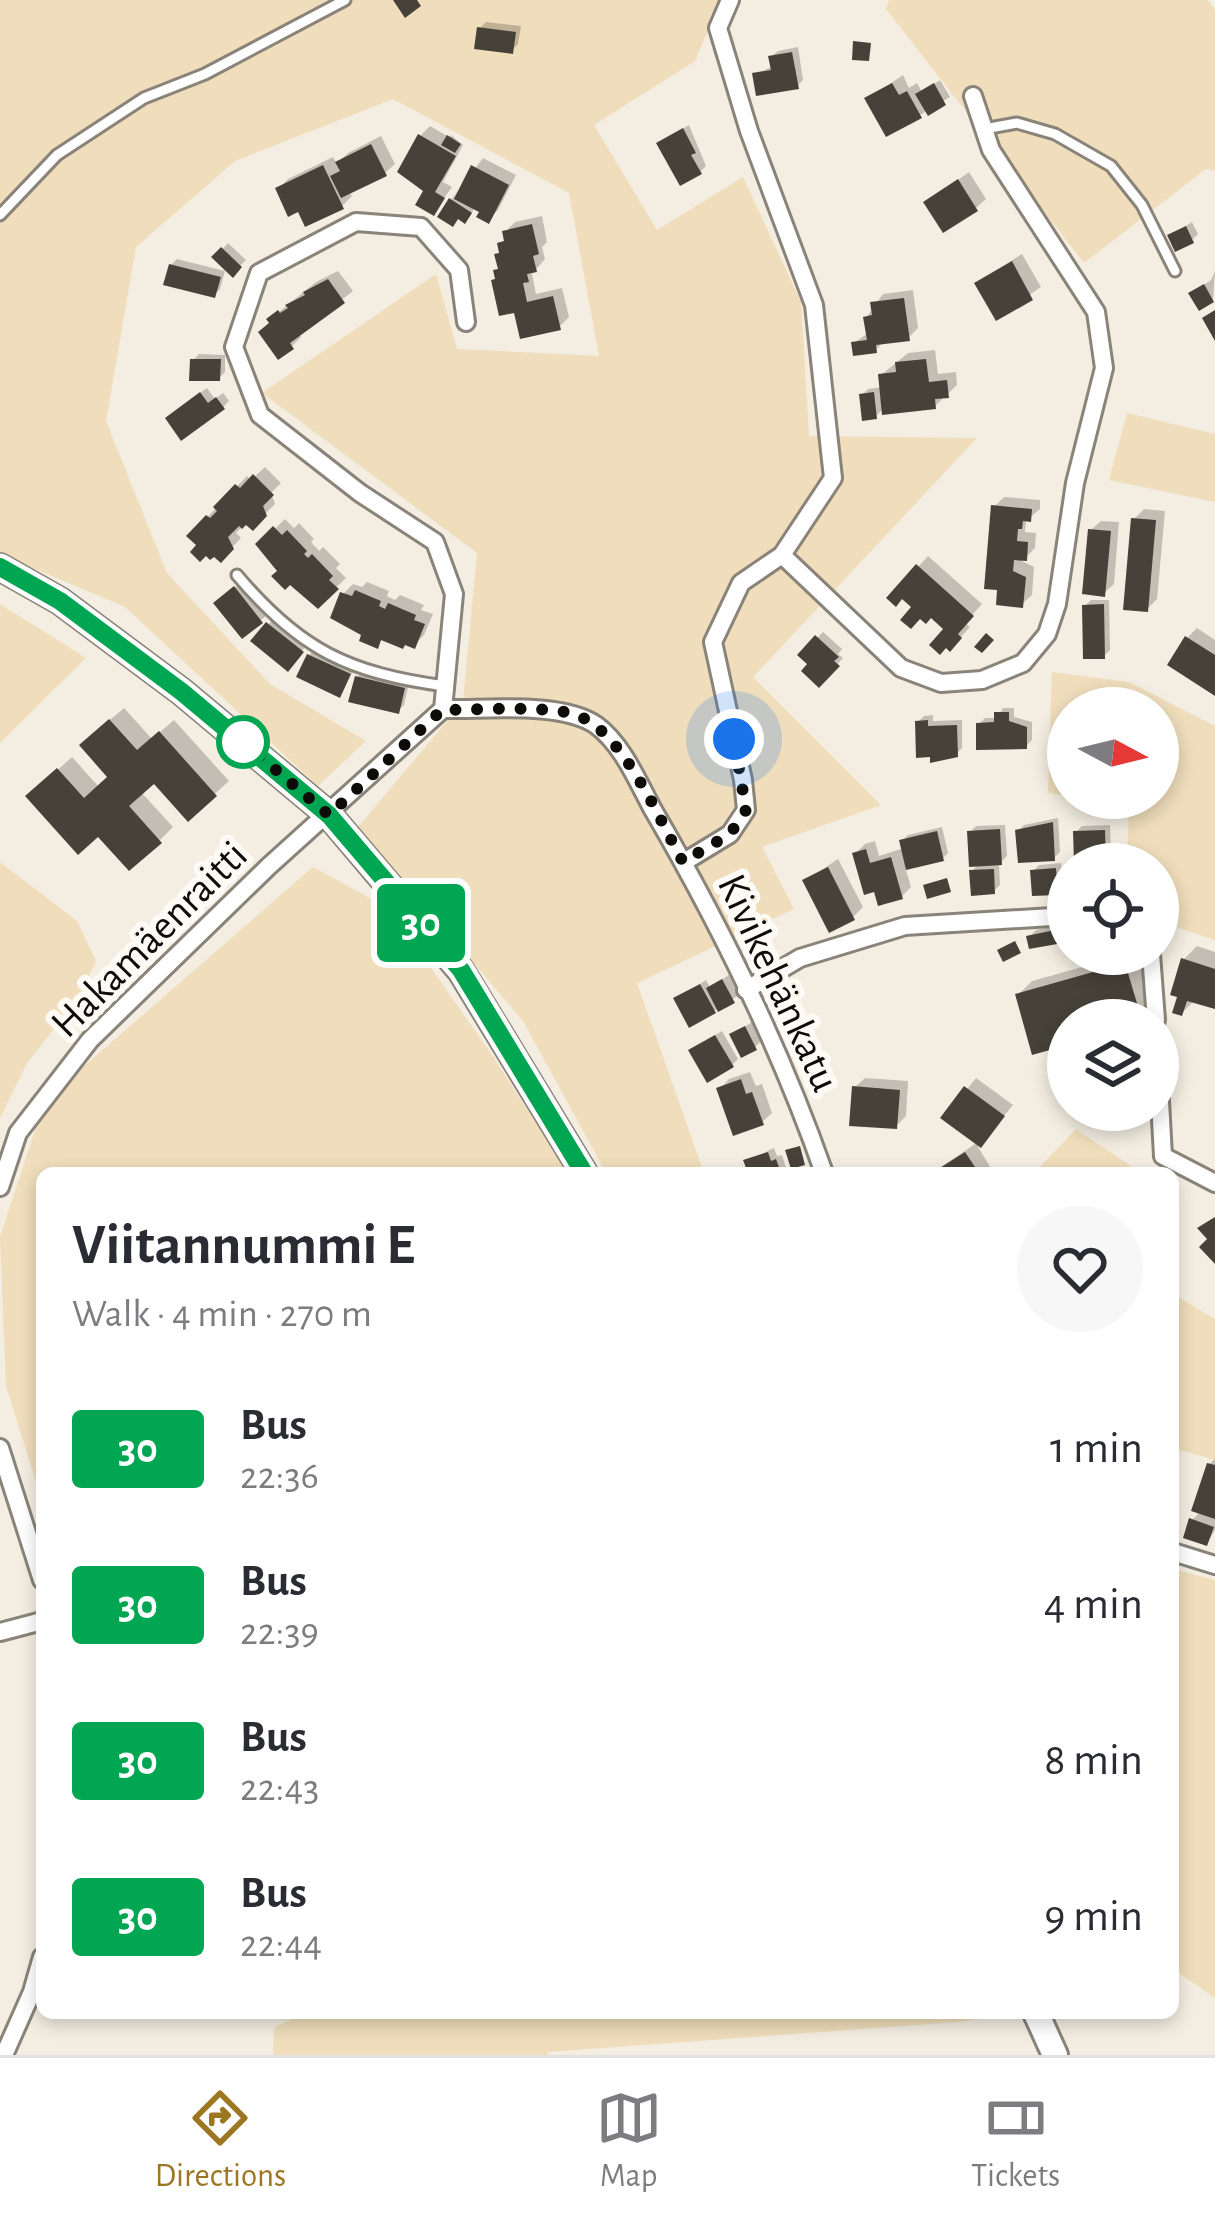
<!DOCTYPE html>
<meta charset="utf-8">
<style>
:root{--surface:#fff;--page:#f7f7f7;--text:#2b2b33;--muted:#7c7c81;--line:#e1e1e2;--accent:#9d7622}
body{margin:0;font-family:"Alegreya Sans",sans-serif;background:var(--page);color:var(--text);height:100vh;display:flex;flex-direction:column;font-size:45px;white-space:nowrap}
*{box-sizing:border-box;margin:0}
p{font-size:39px;color:var(--muted)}
.icon{flex:none;width:66px;height:66px;fill:none;stroke:currentColor;stroke-width:2;stroke-linecap:round;stroke-linejoin:round}
.map{position:relative;flex:1;overflow:hidden}
.panel{position:absolute;left:36px;top:1167px;width:1143px;height:852px;display:flex;flex-direction:column;background:var(--surface);border-radius:18px;box-shadow:0 6px 18px #0003}
.panel>*{flex:none}
.badge{padding:0 24px;border-radius:9px;font-size:42px;line-height:78px}
.needle{width:78px;rotate:97deg}
.controls{position:absolute;left:1047px;top:687px;display:grid;gap:24px}
.controls a{display:grid;place-items:center;width:132px;height:132px;border-radius:50%;background:var(--surface);box-shadow:0 6px 18px #0003;font-size:60px}
.you{position:absolute;width:60px;height:60px;margin:-30px;border:9px solid #fff;border-radius:50%;background:#1a73e8;box-shadow:0 0 0 18px #1a73e833}
.map>.badge{position:absolute;translate:-50% -50%;box-shadow:0 0 0 6px #fff}
.round{display:grid;place-items:center;flex:none;width:126px;height:126px;border-radius:63px;background:var(--page)}
.headline{display:flex;align-items:center;justify-content:space-between;height:204px;padding:0 36px}
h1{font-size:57px;font-weight:700;line-height:90px}
ul{padding:0;list-style:none}
li{display:flex;align-items:center;gap:36px;height:156px;padding:0 36px}
li div{flex:1}
li b{display:block;font-size:45px}
li em{font-style:normal}
li .badge{min-width:132px;font-weight:700;text-align:center}
.tab-bar{display:flex;justify-content:space-around;align-items:center;height:168px;border-top:3px solid var(--line);background:var(--surface);font-size:33px;color:var(--muted)}
.tab-bar a{display:grid;justify-items:center;gap:6px}
.tab-bar .on{color:var(--accent)}
.map>svg:first-child{display:block}
</style>
<div class="map">
<svg width="1215" height="2055" viewBox="0 0 1215 2055">
<rect width="100%" height="100%" fill="#f4eee2"/>
<path fill="#efddbb" d="M0,0H721L695,61L594,125L657,230L743,177L801,302L809,436L977,438L753,677L881,805L762,847L794,909L637,983L704,1173H606L523,1021L358,827L463,702L477,553L262,393L436,274L457,349L599,356L569,193L393,99L235,161L136,247L106,421L167,573L270,684L366,741L318,786L125,607L0,554Z
M889,0H1208L1215,10V171L1206,169L1084,263L886,9Z
M1127,413L1215,434V502L1109,480Z
M0,604L86,658L0,743Z
M1052,672L1129,682L1215,726V940L1158,921V864H1127L1129,803L1087,798H1158V708H1068V796L1048,793Z
M0,862L77,921L96,961L78,999L27,1063L0,1118Z
M313,867L390,909L494,1058L568,1173H42V1501L6,1386L0,1237L45,1100Z
M1076,1129L1141,1173H1034Z
M1173,1294L1215,1319V1460L1173,1448Z
M1173,1569L1215,1580V1998L1173,1969Z
M303,2013H1020L958,2022L548,2052L547,2055H273L274,2028Z"/>
<path fill="#0003" d="M486,22L521,26L518,44L512,50L480,28Z
M798,47L803,80L797,86L756,74L773,66L771,57L778,51Z
M903,75L909,88L917,83L922,92L940,80L950,97L920,115L868,99Z
M689,125L706,166L700,172L666,138Z
M430,126L449,137L451,135L463,145L443,182L452,187L434,212L420,136Z
M381,136L395,164L385,173L349,191L352,196L342,206L300,208L278,189L288,179L333,157L337,164L348,153Z
M483,158L516,175L498,210L488,220L483,211L475,207L471,214L451,200Z
M969,172L986,199L976,208L927,202Z
M542,216L547,242L542,247L545,259L532,274L536,294L562,288L569,317L559,327L516,309L496,271L500,267V244L507,238L505,232L515,222Z
M1192,222L1198,234L1192,240L1170,236Z
M228,243L246,260L233,273L215,257Z
M1022,254L1041,287L997,317L977,283Z
M177,259L225,271L220,289L214,295L171,265Z
M338,271L353,291L299,333L301,337L292,346L270,319L316,282Z
M1215,271L1213,300L1192,293L1211,280Z
M913,290L918,328L908,338L884,341L876,350L854,343L868,333L866,318L883,294Z
M935,350L938,374L956,372L957,385L935,406L884,408L876,416L862,395L868,389L882,387L881,375L908,353Z
M199,354L225,355V372L219,378L193,360Z
M207,388L215,399L223,393L229,401L223,407L174,412Z
M265,467L281,483L271,493L275,504L253,526L247,521L236,533L241,538L221,559L190,535L247,476L251,480Z
M1004,497L1040,500V509L1026,521L1025,532L1036,533L1035,548L1022,561L1034,567L1032,595L1022,604L994,507Z
M1144,509L1165,511L1157,599L1147,609L1134,519Z
M285,519L294,528L299,523L314,539L311,542L319,551L323,547L340,564L336,568L346,578L318,605L281,571L259,544Z
M1101,521L1119,522L1114,584L1104,593L1091,530Z
M928,556L982,604L965,623L970,627L960,638L903,595L890,598Z
M242,582L267,615L243,635L223,597Z
M367,582L389,591L387,596L395,600L400,595L424,605L421,610L433,614L424,635L414,645L384,638L377,645L365,634L343,594L353,584L362,587Z
M1091,600H1109L1110,650L1104,656L1085,606Z
M274,618L307,645L287,668L254,641Z
M1197,628L1215,640V692L1187,638Z
M823,632L842,649L838,654L843,658L819,684L811,664L801,655Z
M315,649L355,668L339,694L309,655Z
M363,671L409,683L404,705L398,711L357,677Z
M124,708L152,739L174,720L229,781L188,818L154,780L141,792L173,827L159,841L43,783L72,757L99,787L110,776L96,732Z
M1003,708H1014V717L1032,722V740L1026,746L979,724L985,718H997Z
M933,715V721L962,720V748L956,754L918,722L924,716Z
M1058,818L1060,852L1054,858L1018,832L1024,825Z
M1005,825L1007,856L999,864L1000,885L994,891L972,871L980,863L970,832L976,826Z
M1110,825L1111,853L1105,859L1076,832L1082,826Z
M942,827L948,853L942,859L905,867L911,887L901,897L855,854L865,844L875,841L879,856L904,848L902,841L908,835Z
M838,859L863,907L853,917L806,880Z
M1061,863L1063,886L1056,892L1033,871L1039,865Z
M1066,924L1067,934L1061,940L1030,936L1036,930Z
M1197,946L1215,952V1006L1195,1000L1182,1013L1183,960Z
M1129,954H1140L1155,1008L1143,1020H1068V1042L1018,995L1032,981Z
M729,975L739,995L714,1011L677,999L706,980L710,987Z
M752,1022L761,1041L755,1047L732,1035Z
M722,1031L738,1059L732,1065L698,1045Z
M750,1072L756,1086L762,1084L772,1113L762,1122L720,1089L729,1079Z
M865,1078L908,1081L906,1116L896,1126L855,1087Z
M976,1078L1013,1105L978,1147L994,1173H932L978,1142L945,1117Z
M774,1148L777,1156L782,1155L786,1168L783,1173H751L747,1161Z
M880,1168L907,1170V1173H875Z
M1215,1459V1530L1207,1543L1192,1520L1201,1511L1209,1464Z"/>
<path fill="#474239" d="M393,0H417L421,6L405,18Z
M477,27L516,32L513,54L474,49Z
M853,41L871,43L869,61L852,60Z
M792,52L799,89L756,96L752,73L771,70L768,56Z
M892,83L899,95L907,91L922,118L886,137L864,98Z
M934,83L946,105L928,116L915,94Z
M683,128L696,153L691,155L702,174L680,186L656,143Z
M418,134L456,156L435,192L445,198L434,216L415,205L423,191L397,172Z
M447,135L461,144L455,153L441,145Z
M371,144L387,176L341,198L330,176L340,171L335,162Z
M323,165L344,209L305,227L298,212L288,217L275,188Z
M471,165L509,185L489,224L476,217L479,212L454,199Z
M958,179L978,211L943,233L923,202Z
M449,198L472,213L465,224L458,219L453,227L437,217Z
M532,224L539,254L533,256L537,272L527,274L529,282L523,283L527,302L553,296L561,330L520,339L514,313L499,316L491,280L495,279L493,270L498,269L494,254L499,253L497,243L504,241L502,231Z
M1186,226L1194,243L1175,252L1167,235Z
M221,247L242,267L233,278L211,257Z
M1012,261L1033,300L996,321L974,283Z
M169,264L221,277L215,298L163,285Z
M328,279L345,303L290,343L294,349L278,360L258,332L269,323L266,319L278,310L280,313L288,308L285,305L305,295L303,292Z
M1204,284L1214,302L1199,311L1188,293Z
M904,298L910,341L876,345L877,353L853,356L851,342L867,340L863,317L872,315L870,302Z
M1215,310V341L1202,318Z
M190,359H221L220,381H189Z
M926,359L929,382L947,380L949,398L935,399L936,409L882,415L878,374L896,372L895,362Z
M200,392L208,403L216,397L225,409L181,441L165,418Z
M874,392L877,419L862,421L859,394Z
M253,474L274,495L263,506L267,516L253,531L246,525L242,529L239,526L228,537L234,549L221,563L214,557L210,560L206,556L200,562L190,552L196,545L186,536L206,515L210,518L217,511L213,507L235,484L240,488Z
M991,505L1032,509L1031,522L1023,521L1022,529H1018L1017,541L1028,542L1027,561L1014,560L1013,571L1026,577L1023,608L996,605L997,590L984,589Z
M1131,518L1156,520L1148,612L1123,610Z
M273,526L282,535L287,530L307,551L304,554L308,558L312,554L333,576L329,580L339,589L318,609L290,585L285,590L271,576L277,571L255,544Z
M1088,529L1111,531L1105,597L1082,594Z
M916,564L974,616L958,634L962,638L950,652L946,648L940,655L929,645L943,629L931,618L926,624L920,619L911,629L900,620L911,607L902,599L896,607L886,598Z
M234,586L263,623L242,639L213,603Z
M355,590L381,601L379,606L385,609L388,603L416,615L414,620L425,624L415,649L405,645L403,649L381,640L378,649L359,641L361,635L330,618L340,592L352,596Z
M1104,604L1105,659H1083L1082,605Z
M266,622L304,652L288,672L250,641Z
M986,633L994,640L982,653L974,647Z
M815,635L839,657L834,661L840,666L819,688L801,671L807,664L797,655Z
M1185,636L1215,655V696L1167,665Z
M307,654L351,674L340,698L296,677Z
M355,676L405,688L399,714L348,702Z
M994,712H1009V721L1027,727V749L976,750V723L994,722Z
M109,719L137,750L159,731L217,796L188,822L154,784L129,806L162,843L129,871L98,837L78,855L25,796L57,768L84,798L107,777L79,745Z
M928,720V726L957,725L958,757L930,763V757L916,758L915,721Z
M1053,822L1055,861L1018,863L1015,830Z
M1000,829L1002,865L969,867L967,831Z
M1105,830L1106,862L1074,863L1073,831Z
M937,831L944,861L906,870L899,840Z
M866,849L870,863L891,857L903,899L878,906L874,892L864,895L852,853Z
M828,867L855,920L829,933L802,880Z
M1056,868L1058,895L1032,896L1030,870Z
M994,869L995,894L971,896L969,870Z
M947,878L951,892L927,899L923,885Z
M1060,929L1063,943L1029,949L1026,936Z
M1015,941L1021,953L1003,962L997,950Z
M1181,958L1215,969V1009L1187,1001L1182,1016L1172,1013L1177,997L1170,995Z
M1125,963L1142,1020H1068V1045L1032,1055L1015,994Z
M722,979L735,1003L718,1012L706,988Z
M700,984L716,1013L689,1028L673,998Z
M745,1026L757,1050L741,1058L729,1034Z
M715,1035L734,1067L707,1083L688,1050Z
M741,1079L746,1094L752,1092L764,1125L733,1136L716,1088Z
M852,1086L900,1090L897,1129L849,1126Z
M964,1086L1005,1116L981,1148L940,1118Z
M800,1146L805,1165L791,1169L785,1150Z
M768,1152L771,1161L776,1159L781,1173H748L743,1160Z
M965,1152L979,1173H932Z
M1215,1217V1264L1199,1247L1207,1239L1197,1228Z
M1207,1463L1215,1465V1519L1191,1511Z
M1189,1518L1214,1527L1207,1546L1183,1538Z"/>
<g fill="none" stroke-linecap="round" stroke-linejoin="round">
<defs>
<path id="lane" d="M984,129L1017,123L1055,134L1111,166L1142,205L1175,271
M0,215L57,155L144,98L205,74L345,0
M237,575C300,650 349,673 445,686"/>
<path id="street" d="M782,555L901,668L941,683L982,680L1023,663L1047,634L1057,604L1075,483L1104,368L1096,312L991,150L973,96
M443,709L454,594L435,542L360,493L260,415L234,347L259,273L356,222L421,227L459,270L466,322
M684,862L730,834L746,810L743,780L713,642L741,583L782,555L833,478L814,305L749,131L718,28L730,0
M1151,954L1156,1020
M746,990L800,958L905,926L1068,916
M1158,1065L1163,1156L1215,1183
M0,1187L18,1133L90,1040L269,866L443,709C485,710 561,701 596,725C622,744 637,780 652,808C719,923 780,1047 824,1173
M0,1448L42,1580
M1173,1552L1215,1565
M0,1632L42,1621
M4,2055L32,1992L42,1957"/>
<path id="secondary" d="M0,567L60,601L182,692L329,815L461,971L584,1173
M1036,2013L1055,2055"/>
</defs>
<use href="#lane" stroke="#898379" stroke-width="15"/>
<use href="#street" stroke="#898379" stroke-width="22"/>
<use href="#secondary" stroke="#898379" stroke-width="30"/>
<use href="#lane" stroke="#fff" stroke-width="9"/>
<use href="#street" stroke="#fff" stroke-width="16"/>
<use href="#secondary" stroke="#fff" stroke-width="24"/>
</g>
<g fill="none" stroke-linecap="round" stroke-linejoin="round">
<defs>
<path id="line" d="M0,567L60,601L182,692L329,815L461,970L584,1173"/>
</defs>
<use href="#line" stroke="#fff" stroke-width="27"/>
<use href="#line" stroke="#00a651" stroke-width="18"/>
<path stroke="#0e0c09" stroke-width="12" stroke-dasharray="0 21.6" d="M243,742L329,815L442,710C482,710 525,706 565,712C619,719 658,818 683,862L730,834L746,810L734,739"/>
</g>
<circle fill="#fff" stroke="#00a651" stroke-width="6" cx="243" cy="742" r="24"/>
<g text-anchor="middle" stroke-width="12" stroke-linejoin="round" paint-order="stroke">
<g font-size="42" fill="#0e0c09" stroke="#fefbf7">
<text transform="translate(148 938) rotate(-45)" y="15">Hakamäenraitti</text>
<text transform="translate(780 982) rotate(65)" y="15">Kivikehänkatu</text>
</g>
</g>
</svg>
<div class="controls">
<a><svg class="needle" viewBox="-14 -14 28 28"><path d="M0-13l5 13h-10z" fill="#e53935"/><path d="M0 13l5-13h-10z" fill="#7c7c81"/></svg></a>
<a><svg class="icon" aria-label="locate" viewBox="0 0 24 24"><circle cx="12" cy="12" r="6"/><path d="M12 2v4M12 18v4M2 12h4M18 12h4"/></svg></a>
<a><svg class="icon" aria-label="layers" viewBox="0 0 24 24"><path d="M12 4l9 5-9 5-9-5zM3 14l9 5 9-5"/></svg></a>
</div>
<div class="you" style="left:734px;top:739px"></div>
<b class="badge" style="left:421px;top:923px;background:#00a651;color:#fff">30</b>
<section class="panel">
<div class="headline"><div><h1>Viitannummi E</h1><p>Walk · 4 min · 270 m</p></div><a class="round"><svg class="icon" aria-label="heart" viewBox="0 0 24 24"><path d="M12 20l-8-8c-3-5 5-10 8-4 3-6 11-1 8 4z"/></svg></a></div>
<ul>
<li><span class="badge" style="background:#00a651;color:#fff">30</span><div><b>Bus</b><p>22:36</p></div><em>1 min</em></li>
<li><span class="badge" style="background:#00a651;color:#fff">30</span><div><b>Bus</b><p>22:39</p></div><em>4 min</em></li>
<li><span class="badge" style="background:#00a651;color:#fff">30</span><div><b>Bus</b><p>22:43</p></div><em>8 min</em></li>
<li><span class="badge" style="background:#00a651;color:#fff">30</span><div><b>Bus</b><p>22:44</p></div><em>9 min</em></li>
</ul>
</section>
</div>
<nav class="tab-bar">
<a class="on"><svg class="icon" aria-label="directions" viewBox="0 0 24 24"><path d="M12 3l9 9-9 9-9-9zM9 14v-3h6M13 9l2 2-2 2"/></svg>Directions</a>
<a><svg class="icon" aria-label="map" viewBox="0 0 24 24"><path d="M3 6l6-2 6 2 6-2v14l-6 2-6-2-6 2zM9 4v14M15 6v14"/></svg>Map</a>
<a><svg class="icon" aria-label="tickets" viewBox="0 0 24 24"><path d="M3 7h18v10H3zM15 7v10"/></svg>Tickets</a>
</nav>
